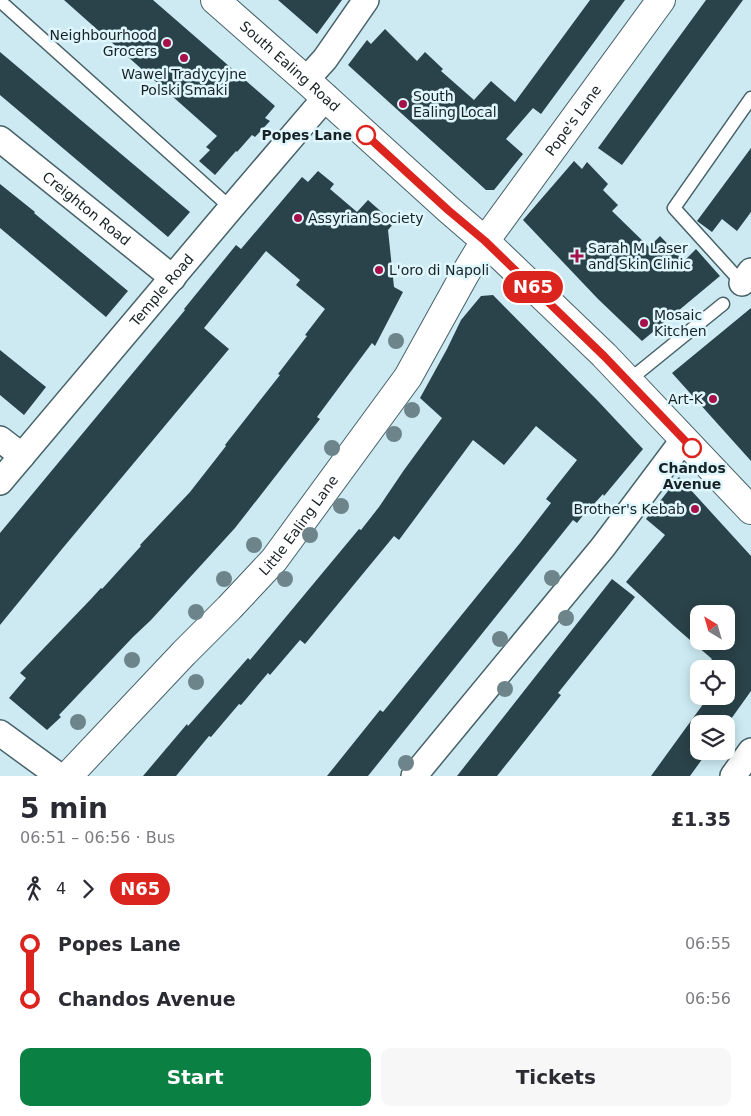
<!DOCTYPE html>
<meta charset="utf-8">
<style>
:root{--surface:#fff;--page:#f7f7f7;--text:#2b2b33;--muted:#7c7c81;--accent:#0b8043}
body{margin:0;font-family:"DejaVu Sans",sans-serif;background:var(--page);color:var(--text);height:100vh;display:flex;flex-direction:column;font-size:19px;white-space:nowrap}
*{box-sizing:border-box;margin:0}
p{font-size:16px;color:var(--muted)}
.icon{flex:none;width:28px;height:28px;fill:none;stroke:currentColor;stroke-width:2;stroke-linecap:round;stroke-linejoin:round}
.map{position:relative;height:776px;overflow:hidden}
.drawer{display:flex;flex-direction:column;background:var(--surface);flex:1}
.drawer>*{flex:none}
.badge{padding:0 10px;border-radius:16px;font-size:18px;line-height:32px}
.needle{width:32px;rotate:323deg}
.controls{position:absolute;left:690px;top:605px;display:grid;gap:10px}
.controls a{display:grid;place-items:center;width:45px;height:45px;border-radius:10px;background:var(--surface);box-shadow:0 2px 12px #0003;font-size:25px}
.map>.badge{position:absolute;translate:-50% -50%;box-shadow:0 0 0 2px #fff}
.legs{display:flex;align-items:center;gap:8px;height:55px;padding:0 20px;font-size:16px}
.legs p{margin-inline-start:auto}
.head{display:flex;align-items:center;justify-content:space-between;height:85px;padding:0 20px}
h1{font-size:28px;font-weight:700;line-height:38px}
.action{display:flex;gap:10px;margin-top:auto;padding:10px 20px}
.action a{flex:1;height:58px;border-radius:10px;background:var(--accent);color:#fff;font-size:20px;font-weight:700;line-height:58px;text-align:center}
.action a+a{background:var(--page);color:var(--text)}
ul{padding:0 20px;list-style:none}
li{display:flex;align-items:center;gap:18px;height:55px;font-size:19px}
li i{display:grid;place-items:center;width:8px;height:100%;margin:0 6px;background:currentColor}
li i::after{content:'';width:12px;height:12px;margin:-6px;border:4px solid;border-radius:50%;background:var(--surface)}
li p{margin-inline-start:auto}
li:first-child i{background:linear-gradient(#0000 50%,currentColor 0)}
li:last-child i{background:linear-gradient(currentColor 50%,#0000 0)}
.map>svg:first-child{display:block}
</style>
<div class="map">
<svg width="751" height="776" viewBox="0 0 751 776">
<rect width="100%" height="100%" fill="#cdeaf2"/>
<path fill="#2a4249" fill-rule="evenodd" d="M64,0H153L275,106L265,118L270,121L255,137L252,135L237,152L236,151L215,175L199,161L210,150L206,147L217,136Z
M278,0H342L317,34Z
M590,0H625L541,114L533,108L506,139L523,154L494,190H486L348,65L367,40L371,44L385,29L417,61L425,52L443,69L441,71L474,100L491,81L515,102Z
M706,0H743L622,165L598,148Z
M0,52L190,212L168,237L0,95Z
M751,148V212L737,231L722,219L712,232L697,221Z
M574,161L582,169L587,162L608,184L603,190L618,205L612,211L649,247L660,236L684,261L696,249L720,276L642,341L598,299L523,220Z
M318,171L334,184L330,189L357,212L368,200L394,223L388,230L394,287L403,292L375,346L372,343L317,417L320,419L235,528L151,620L133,637L59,715L61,717L47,730L9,698L26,678L20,673L91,599L101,588L102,589L141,546L140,545L190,492L226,446L225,445L280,375L278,374L307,336L305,335L325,309L296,285L300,280L266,251L204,328L229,349L62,549L0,625V533L185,310L184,309L236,245L241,249L302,177L308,182Z
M0,184L35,212L34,213L128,291L106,317L0,228Z
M493,295L597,400L643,449L604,496L603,494L593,505L592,504L577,523L573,520L368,776H327L380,710L383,712L520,543L551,503L546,499L577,460L536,426L504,465L473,440L399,540L394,536L305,644L300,640L270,675L268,673L241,705L239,704L211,737L209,736L176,776H143L187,724L188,726L248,658L250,660L359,529L361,530L379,507L404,470L442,418L420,398L447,349L461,320L481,296Z
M751,308V461L672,373Z
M0,350L46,387L24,415L0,395Z
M679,477L751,556V691L726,726V724H699V751H708L690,776H651L709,696H726V673L729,669H704L712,659L675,627L626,582L665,535L646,519ZM699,614H726V641H699Z
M612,579L635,597L558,693L561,695L524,742L497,776H457Z"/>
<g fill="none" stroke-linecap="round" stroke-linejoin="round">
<defs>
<path id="lane" d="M0,1L231,208
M742,283L674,208L751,98
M628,381L723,304"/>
<g id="street">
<path d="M306,80L325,59L366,0"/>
<path id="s1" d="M0,139L173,278"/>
<path d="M742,283L751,271"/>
<path d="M0,439L22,456"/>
<path id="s2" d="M0,482L231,208L326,97"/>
<path d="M0,733L59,776"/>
<path d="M414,776L603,547L684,439"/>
<path d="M733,776L751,751"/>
</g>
<g id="secondary">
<path id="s3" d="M215,0L306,80L448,209L485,241L604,355L751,510"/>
<path id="s4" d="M68,776L184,653L229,608L274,560L408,377L465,274L485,241L661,0"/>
</g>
</defs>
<use href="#lane" stroke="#476168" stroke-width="15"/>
<use href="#street" stroke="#476168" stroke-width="28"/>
<use href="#secondary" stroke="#476168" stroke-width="30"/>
<use href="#lane" stroke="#fff" stroke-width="12"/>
<use href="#street" stroke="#fff" stroke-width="25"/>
<use href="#secondary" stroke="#fff" stroke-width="28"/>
</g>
<g fill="#6c848a">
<circle cx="396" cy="341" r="8"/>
<circle cx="412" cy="410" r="8"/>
<circle cx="394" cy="434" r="8"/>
<circle cx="332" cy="448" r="8"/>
<circle cx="341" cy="506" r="8"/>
<circle cx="310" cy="535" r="8"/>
<circle cx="254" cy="545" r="8"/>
<circle cx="552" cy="578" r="8"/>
<circle cx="224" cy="579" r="8"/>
<circle cx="285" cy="579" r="8"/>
<circle cx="196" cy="612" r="8"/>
<circle cx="566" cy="618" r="8"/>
<circle cx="500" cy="639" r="8"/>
<circle cx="132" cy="660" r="8"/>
<circle cx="196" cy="682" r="8"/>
<circle cx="505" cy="689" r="8"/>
<circle cx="78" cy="722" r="8"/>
<circle cx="406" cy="763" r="8"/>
</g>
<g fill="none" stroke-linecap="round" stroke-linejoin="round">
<defs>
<path id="line-1" d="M366,135L448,210L485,241L604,356L692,448"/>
</defs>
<use href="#line-1" stroke="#fff" stroke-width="11"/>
<use href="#line-1" stroke="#dc241f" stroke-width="8"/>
</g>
<g fill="#a71149" stroke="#dff6fd" stroke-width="2">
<circle cx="167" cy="43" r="5"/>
<circle cx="184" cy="58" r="5"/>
<circle cx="403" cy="104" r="5"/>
<circle cx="298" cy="218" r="5"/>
<path d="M574.5 248.5h5v5h5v5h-5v5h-5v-5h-5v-5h5z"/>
<circle cx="379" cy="270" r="5"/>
<circle cx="644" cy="323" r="5"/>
<circle cx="713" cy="399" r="5"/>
<circle cx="695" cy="509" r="5"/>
</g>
<g fill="#fff" stroke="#dc241f" stroke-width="2.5">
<circle cx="366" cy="135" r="9"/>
<circle cx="692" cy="448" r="9"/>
</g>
<g text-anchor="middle" stroke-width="5" stroke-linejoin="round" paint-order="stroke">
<g font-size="14" fill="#172225" stroke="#dff6fd" text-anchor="start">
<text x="157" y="40" text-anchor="end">Neighbourhood<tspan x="157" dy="16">Grocers</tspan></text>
<text x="184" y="79" text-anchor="middle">Wawel Tradycyjne<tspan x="184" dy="16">Polski Smaki</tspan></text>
<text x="413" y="101">South<tspan x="413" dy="16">Ealing Local</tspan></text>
<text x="308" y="223">Assyrian Society</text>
<text x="588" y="253">Sarah M Laser<tspan x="588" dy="16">and Skin Clinic</tspan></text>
<text x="389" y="275">L'oro di Napoli</text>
<text x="654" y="320">Mosaic<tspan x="654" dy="16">Kitchen</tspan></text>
<text x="703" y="404" text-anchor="end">Art-K</text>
<text x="685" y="514" text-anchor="end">Brother's Kebab</text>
</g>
<g font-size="14" fill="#172225" stroke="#dff6fd">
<text dy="5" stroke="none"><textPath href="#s3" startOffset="100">South Ealing Road</textPath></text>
<text dy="5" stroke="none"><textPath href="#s4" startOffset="831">Pope's Lane</textPath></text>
<text dy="5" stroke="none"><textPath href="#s1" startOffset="111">Creighton Road</textPath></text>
<text dy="5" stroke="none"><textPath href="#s2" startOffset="251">Temple Road</textPath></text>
<text dy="5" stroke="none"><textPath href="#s4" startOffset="341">Little Ealing Lane</textPath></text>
</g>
<g font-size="14" font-weight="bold" fill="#172225" stroke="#dff6fd" text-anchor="end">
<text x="352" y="140">Popes Lane</text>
<text x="692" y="473" text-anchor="middle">Chandos<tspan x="692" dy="16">Avenue</tspan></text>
</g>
</g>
</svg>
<div class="controls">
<a><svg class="needle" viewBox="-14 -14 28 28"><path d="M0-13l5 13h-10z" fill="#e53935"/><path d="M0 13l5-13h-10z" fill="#7c7c81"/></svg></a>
<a><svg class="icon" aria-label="locate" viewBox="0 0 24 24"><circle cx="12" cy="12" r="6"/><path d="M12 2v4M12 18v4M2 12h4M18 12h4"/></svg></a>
<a><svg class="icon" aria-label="layers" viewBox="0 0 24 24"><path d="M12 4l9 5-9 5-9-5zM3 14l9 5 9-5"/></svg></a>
</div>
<b class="badge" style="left:533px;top:287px;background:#dc241f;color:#fff">N65</b>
</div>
<section class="drawer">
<div class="head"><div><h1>5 min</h1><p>06:51 – 06:56 · Bus</p></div><b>£1.35</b></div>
<div class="legs"><svg class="icon" aria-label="walk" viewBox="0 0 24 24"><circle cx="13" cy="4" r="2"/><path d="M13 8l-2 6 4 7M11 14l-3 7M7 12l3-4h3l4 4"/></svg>4<svg class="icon" aria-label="forward" viewBox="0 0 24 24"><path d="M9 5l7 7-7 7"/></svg><b class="badge" style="background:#dc241f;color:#fff">N65</b></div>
<ul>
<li><i style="color:#dc241f"></i><b>Popes Lane</b><p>06:55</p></li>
<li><i style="color:#dc241f"></i><b>Chandos Avenue</b><p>06:56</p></li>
</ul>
<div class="action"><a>Start</a><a>Tickets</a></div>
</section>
